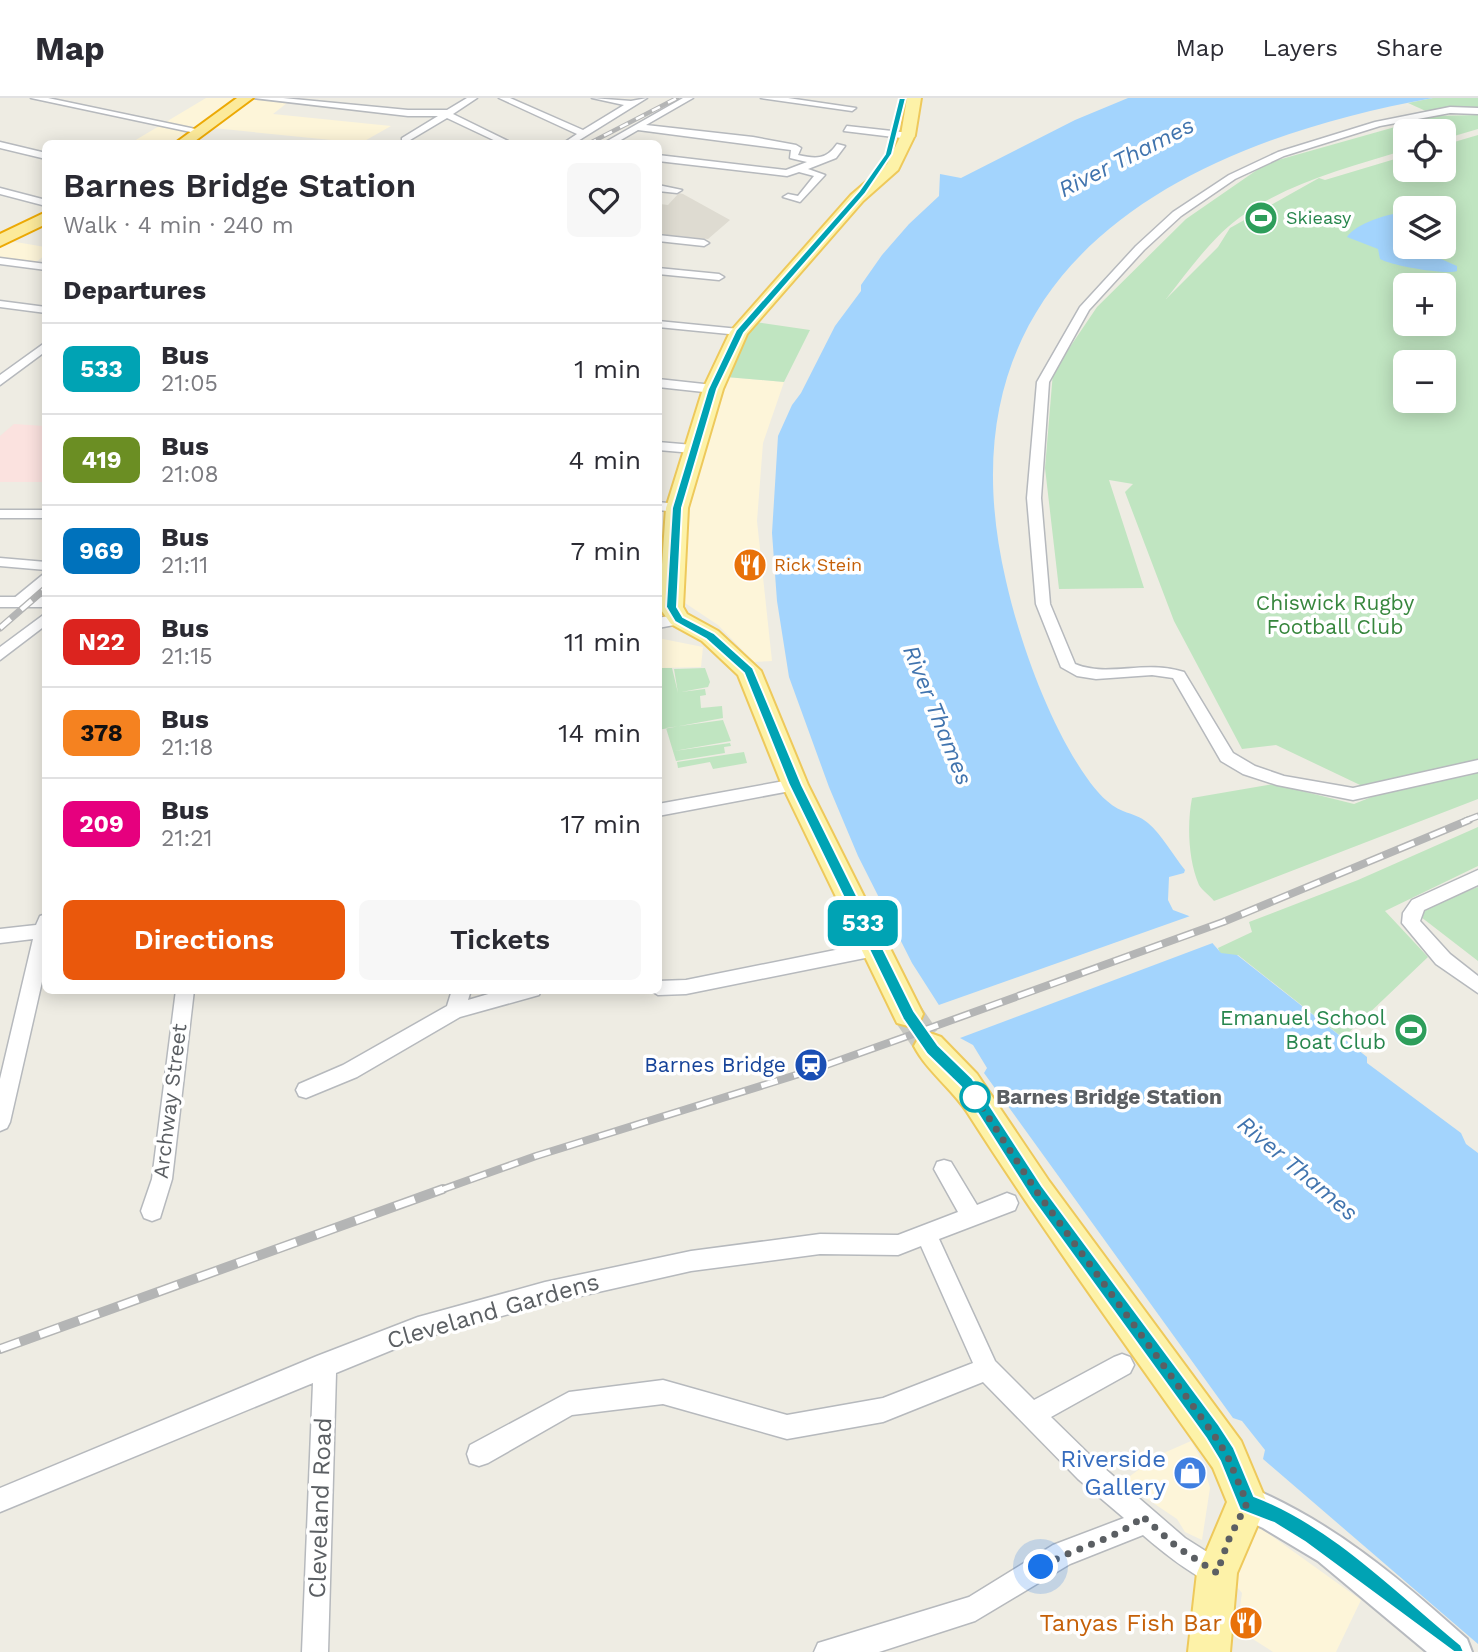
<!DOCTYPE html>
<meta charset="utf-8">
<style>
:root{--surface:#fff;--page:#f7f7f7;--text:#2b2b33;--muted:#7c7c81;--line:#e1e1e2;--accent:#ea580c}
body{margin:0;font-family:"Work Sans",sans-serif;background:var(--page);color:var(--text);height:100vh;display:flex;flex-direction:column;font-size:26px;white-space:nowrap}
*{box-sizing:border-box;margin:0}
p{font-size:23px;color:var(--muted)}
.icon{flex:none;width:38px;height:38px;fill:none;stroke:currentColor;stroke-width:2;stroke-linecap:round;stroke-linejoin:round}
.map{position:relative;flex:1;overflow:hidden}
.drawer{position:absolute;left:42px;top:42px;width:620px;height:854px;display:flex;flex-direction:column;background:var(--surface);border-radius:10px;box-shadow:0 4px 18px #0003}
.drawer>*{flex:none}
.badge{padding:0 14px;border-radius:10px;font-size:24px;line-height:46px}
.buttons{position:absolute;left:1393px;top:21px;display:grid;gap:14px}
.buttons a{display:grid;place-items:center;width:63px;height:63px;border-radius:10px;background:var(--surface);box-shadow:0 4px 18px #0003;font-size:35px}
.you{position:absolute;width:35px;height:35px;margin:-18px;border:5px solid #fff;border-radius:50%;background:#1a73e8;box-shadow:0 0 0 10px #1a73e833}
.map>.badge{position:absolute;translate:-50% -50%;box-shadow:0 0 0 4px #fff}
h2{padding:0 21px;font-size:26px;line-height:63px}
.round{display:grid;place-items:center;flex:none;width:74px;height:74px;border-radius:10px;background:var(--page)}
.summary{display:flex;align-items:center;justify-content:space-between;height:119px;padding:0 21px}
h1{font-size:33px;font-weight:600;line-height:52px}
.action{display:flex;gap:14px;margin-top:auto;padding:14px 21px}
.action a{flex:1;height:80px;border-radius:10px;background:var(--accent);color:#fff;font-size:28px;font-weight:600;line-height:80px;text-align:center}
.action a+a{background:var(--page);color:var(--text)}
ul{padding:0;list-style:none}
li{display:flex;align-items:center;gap:21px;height:91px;padding:0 21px;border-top:2px solid var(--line)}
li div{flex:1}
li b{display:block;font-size:26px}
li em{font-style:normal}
li .badge{min-width:77px;font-weight:700;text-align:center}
header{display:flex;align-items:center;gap:42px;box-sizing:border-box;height:98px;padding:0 35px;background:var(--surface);border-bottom:2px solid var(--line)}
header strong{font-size:33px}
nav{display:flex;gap:38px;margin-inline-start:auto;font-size:24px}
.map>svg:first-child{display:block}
</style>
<header>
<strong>Map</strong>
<nav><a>Map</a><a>Layers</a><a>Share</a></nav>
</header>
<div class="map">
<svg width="1478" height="1554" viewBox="0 0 1478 1554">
<rect width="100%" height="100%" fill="#eeece3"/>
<path fill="#fdf5d9" d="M206,0H238L173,45L129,46Z
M256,0H275L271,3L287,5L273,16L391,28L361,45L213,30Z
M10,143L45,149V157L35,165L0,160V149Z
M726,279L784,284L763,345L757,423L772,563L754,564L718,527L682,503L686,420L701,351Z
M658,540L703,549L701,569L658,570Z
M1191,1343L1202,1362L1210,1390L1202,1442L1185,1434L1177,1421L1122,1384L1157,1358Z
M1259,1429L1361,1502L1336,1554H1273L1237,1531L1242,1495L1237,1489L1236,1478Z"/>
<path fill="#dedbd1" d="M679,95L683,96L730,122L708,141L658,136V109L660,106L668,107Z"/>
<path fill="#fbe2df" d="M14,326L45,328V384H0V338Z"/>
<path fill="#c0e5c1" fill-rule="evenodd" d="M1433,0H1478V12L1428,14L1408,5Z
M1478,17V31L1444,41V33H1405V52C1350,69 1294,83 1246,115C1214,136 1190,171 1166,201L1218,149L1230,130L1319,80L1325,82L1405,58V72H1444V47L1478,37V701L1214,803C1210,798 1202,792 1199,787C1188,762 1187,725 1192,700L1274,686L1354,706L1379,696L1276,647L1242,651L1174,523L1125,394L1133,386L1109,382L1144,490L1059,491L1045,370L1053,274L1097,209L1186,121L1267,65L1434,18ZM1405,110H1444V149H1405ZM1405,187H1444V226H1405ZM1405,264H1444V303H1405Z
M755,224L810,232L784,284L726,279Z
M658,570H672L678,595L674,571L705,570L710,584L708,589L681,594L705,591L706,597L700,598L701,610L722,608L723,620L658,632Z
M723,622L731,643L674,653L730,645L731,648L724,649L725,655L676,663L666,630Z
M744,654L747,665L713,671L710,664L678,670L677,664Z
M1478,729V768L1385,813L1428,859L1343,940L1238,857L1231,859L1220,855L1218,850L1252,834L1249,824L1358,782Z
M1478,789V863L1421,819L1428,808Z"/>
<path fill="#a3d4fd" d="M1128,0H1433C1172,47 934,175 1006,483C1020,545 1050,628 1087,680C1096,693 1108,707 1123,713C1133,717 1140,718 1148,725C1162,737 1173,757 1185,772L1184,775L1169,779L1168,802L1173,812L1189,818L1221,855L1237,857L1367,959V965L1461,1035L1466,1046L1478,1055V1546L1263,1361L1265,1352L1242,1323L1233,1320L984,975L987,970L973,947L960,940L912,865L858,758L829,689L789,579L777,503L772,435L778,338L792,307L801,295L835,228L861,193V187L882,157L909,126L939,98L940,76L961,80L1075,22Z
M1405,114V149H1427L1432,157L1457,168V173C1447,177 1392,168 1380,161L1378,151L1347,139C1356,125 1388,116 1405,114Z"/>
<path fill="#eeece3" d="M1193,817L1218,843L960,940L957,941L936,908Z"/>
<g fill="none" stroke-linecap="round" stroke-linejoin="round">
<path stroke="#c9c9c3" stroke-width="30" stroke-dasharray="30 15" stroke-linecap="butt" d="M908,916L930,948"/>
<defs>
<path id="minor" d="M31,0H48L205,33L200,36Z
M253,0H283L408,12H447L467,0H477L453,16L514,46H502L447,20L405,45L402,44V40L438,18H408Z
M499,0H510L583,32L624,7L592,0L631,3L647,0L573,46H562L577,36Z
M683,0H693L646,27L753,39L796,47L801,50L798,57C816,61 826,62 837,46L845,48L836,60L808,71L825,77L800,104L783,99L788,96L798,98L814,78L799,74L787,78L658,63V57L786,72L807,64L790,60L791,52L638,32L614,46H602Z
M761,0H788L856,10L852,13Z
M1450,9L1478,10V16L1450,15L1380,28L1284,58L1235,81L1181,118L1144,152L1089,212L1049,284L1041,400L1050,506L1075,566C1109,580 1144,561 1184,574L1233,655L1255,668L1284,678L1353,690L1478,662V674L1353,702L1277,687L1243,676L1221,663L1173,580L1152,577L1096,581L1077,578L1061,569L1036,506L1027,400L1037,284L1080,209L1136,148L1173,114L1229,77L1278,54L1375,24Z
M847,28L910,35L915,38L910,41L844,33Z
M0,44L46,55V61L0,50Z
M658,87L682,92L677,95L658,93Z
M0,90L46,102V108L0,96Z
M658,137L704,142L709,145L704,148L658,143Z
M0,160L46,166V172L0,166Z
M658,170L719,176L724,179L719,182L658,176Z
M0,203L46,209V215L0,209Z
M658,223L739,231L745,234L739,237L658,229Z
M46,244V253L0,287V277Z
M658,281L713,287L719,291L713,295L658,289Z
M658,344L693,347L699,351L693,355L658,352Z
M658,404L677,406L684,410L677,414L658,412Z
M0,412H46V420H0Z
M0,460L46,464V472L0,468Z
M46,474V486L23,507H13V501Z
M46,515V527L0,562V549Z
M795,681L803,687L801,691L658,718V706Z
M1478,772V787L1424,812L1420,823L1450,856L1478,878V895L1436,866L1402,825L1403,815L1412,802Z
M46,816V866L10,1024L7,1030L0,1033V981L33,841L0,845V831L36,827L40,818Z
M875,844L881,846L884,851L881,856L875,858L686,896L658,897L650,892H658V883L686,882Z
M176,892H194L172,1081L160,1120L152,1123L144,1120L141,1113L152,1081Z
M452,892H471L468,902L502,892H541L539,897L460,919L357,979L306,1000L299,998L296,992L299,986L343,967L447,908Z
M944,1062L951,1064L977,1107L1007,1095L1015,1098L1018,1105L1015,1112L939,1141L995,1263L1034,1302L1114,1259L1122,1256L1130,1259L1134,1267L1130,1275L1051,1319L1096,1363L1185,1440L1226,1466L1230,1475L1226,1484L1217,1488C1190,1476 1165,1456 1143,1437L1070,1466L975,1523L879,1554H814L818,1545L969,1499L1053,1447L1124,1420L1078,1381L983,1284L883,1324L787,1341L663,1306L572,1317L488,1365L479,1368L470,1365L467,1356L470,1347L569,1294L663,1282L787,1317L883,1300L973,1265L921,1148L898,1157L820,1156L691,1173L545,1206L419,1241L336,1275L328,1554H302L313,1285L0,1414V1390L317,1258L418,1219L545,1184L691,1153L820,1136L898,1137L958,1114L934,1071L937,1064Z"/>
<path id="tertiary" d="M0,499H46V509H0Z
M679,516L685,517L688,521L685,525L658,530V520Z"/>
<path id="secondary" d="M1247,1388C1332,1423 1399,1480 1467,1541L1472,1554H1427L1318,1463L1263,1430L1235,1417L1230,1405L1235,1393Z"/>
<path id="primary" d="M907,0H921L915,37L898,72L863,103L747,236L723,291L688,410L683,509L687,516L718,533L761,573L808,687L923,916L919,925L908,928L897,925L782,687L738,577L702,543L671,526L659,509L666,410L703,291L730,234L851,97L887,66L901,37Z
M930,935L941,939L977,976L1049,1083L1241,1343L1267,1405L1237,1475L1230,1554H1188L1197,1475L1227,1404L1213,1370C1130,1253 1045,1136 967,1014C952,991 927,973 914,948L919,939Z"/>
<path id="trunk" d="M237,0H253L191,46H174Z
M46,114V126L0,148V136Z"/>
</defs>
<use href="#minor" stroke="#b6b9bd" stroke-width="3"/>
<use href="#tertiary" stroke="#b6b9bd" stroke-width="3"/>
<use href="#secondary" stroke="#b7babf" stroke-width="4"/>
<use href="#primary" stroke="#eec95b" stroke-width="4"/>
<use href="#trunk" stroke="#eca905" stroke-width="4"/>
<use href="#minor" fill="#fff" fill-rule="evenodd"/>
<use href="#tertiary" fill="#fff" fill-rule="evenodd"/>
<use href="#secondary" fill="#fff" fill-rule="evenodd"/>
<use href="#primary" fill="#fdf2a8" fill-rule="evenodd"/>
<use href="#trunk" fill="#fcea9a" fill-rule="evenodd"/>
<defs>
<path id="rail-far3" d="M588,46L677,0"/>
<path id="rail-far2" d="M0,530L46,490
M1465,723L1478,718"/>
<path id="rail-far1" d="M438,1093L536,1058L812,972L905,939L1223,824L1469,722"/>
<path id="rail" d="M0,1251L443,1091"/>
</defs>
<use href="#rail-far3" stroke="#b4b5b5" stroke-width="4.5"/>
<use href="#rail-far2" stroke="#b4b5b5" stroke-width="7"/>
<use href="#rail-far1" stroke="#b4b5b5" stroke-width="8"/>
<use href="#rail" stroke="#b4b5b5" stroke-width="10"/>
<use href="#rail-far3" stroke="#fff" stroke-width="2.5" stroke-dasharray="9" stroke-linecap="butt"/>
<use href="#rail-far2" stroke="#fff" stroke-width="4.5" stroke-dasharray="14" stroke-linecap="butt"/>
<use href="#rail-far1" stroke="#fff" stroke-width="5" stroke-dasharray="17" stroke-linecap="butt"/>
<use href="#rail" stroke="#fff" stroke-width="7" stroke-dasharray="21" stroke-linecap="butt"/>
</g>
<path fill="#00a3b4" stroke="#fff" stroke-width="2" d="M899,0H906L892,56L865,96L744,235L717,291L682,410L677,509L683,519L714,535L753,570L802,687L914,913L938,947L972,980L1042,1088L1219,1327L1234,1350L1254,1398C1333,1428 1396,1494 1461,1547L1464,1554H1454L1305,1444L1274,1425L1240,1412L1220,1363L1206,1340L1031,1099L961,989L927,956L903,921L789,687L744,575L706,541L675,524L666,509L672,410L708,291L736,232L859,93L885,56Z"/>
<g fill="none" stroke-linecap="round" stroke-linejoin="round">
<path stroke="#5b5f63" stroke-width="7" stroke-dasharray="0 12.6" d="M975,999L972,994L1037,1094L1212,1334L1227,1357L1247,1405L1229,1441L1217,1475L1177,1449L1142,1418C1128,1437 1066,1453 1041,1469"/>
</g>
<defs>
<symbol id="stadium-disc" viewBox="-11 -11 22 22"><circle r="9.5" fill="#2e9e5b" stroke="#fff"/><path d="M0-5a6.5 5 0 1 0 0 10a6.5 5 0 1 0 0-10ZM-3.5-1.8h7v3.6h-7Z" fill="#fff"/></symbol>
<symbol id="restaurant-disc" viewBox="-11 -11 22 22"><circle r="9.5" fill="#e8710a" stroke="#fff"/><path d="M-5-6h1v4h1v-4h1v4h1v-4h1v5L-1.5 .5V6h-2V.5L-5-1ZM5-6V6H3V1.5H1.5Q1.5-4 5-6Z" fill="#fff"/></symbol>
<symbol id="station-disc" viewBox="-11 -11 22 22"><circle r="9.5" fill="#1a4fb4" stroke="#fff"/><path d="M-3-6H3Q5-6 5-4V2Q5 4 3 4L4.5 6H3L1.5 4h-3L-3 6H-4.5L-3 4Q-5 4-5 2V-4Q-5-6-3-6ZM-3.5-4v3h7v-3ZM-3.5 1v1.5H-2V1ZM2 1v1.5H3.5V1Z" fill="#fff"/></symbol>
<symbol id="shop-disc" viewBox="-11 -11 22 22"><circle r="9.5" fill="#3f7fe0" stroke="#fff"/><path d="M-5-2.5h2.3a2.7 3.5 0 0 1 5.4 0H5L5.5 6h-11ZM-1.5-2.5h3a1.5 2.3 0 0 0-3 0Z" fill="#fff"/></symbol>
</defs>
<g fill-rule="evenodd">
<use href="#stadium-disc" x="1242" y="101" width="38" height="38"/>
<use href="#restaurant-disc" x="731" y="448" width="38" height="38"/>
<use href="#stadium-disc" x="1392" y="913" width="38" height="38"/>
<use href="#station-disc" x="792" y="948" width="38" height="38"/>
<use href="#shop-disc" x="1171" y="1356" width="38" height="38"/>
<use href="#restaurant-disc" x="1227" y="1506" width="38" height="38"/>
</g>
<circle fill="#fff" stroke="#00a3b4" stroke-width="3.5" cx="975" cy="999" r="14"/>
<g text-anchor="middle" stroke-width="7" stroke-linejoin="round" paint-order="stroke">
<g font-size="18" fill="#27864d" stroke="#fff" text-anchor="start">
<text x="1286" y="126">Skieasy</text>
</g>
<g font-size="18" fill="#c56008" stroke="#fff" text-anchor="start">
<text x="774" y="473">Rick Stein</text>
</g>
<g font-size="21" fill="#37863d" stroke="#fff">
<text x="1335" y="512">Chiswick Rugby<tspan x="1335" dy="24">Football Club</tspan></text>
</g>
<g font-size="21" fill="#27864d" stroke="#fff" text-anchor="end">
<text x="1386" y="927">Emanuel School<tspan x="1386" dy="24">Boat Club</tspan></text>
</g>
<g font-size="21" fill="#164399" stroke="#fff" text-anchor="end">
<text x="786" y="974">Barnes Bridge</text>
</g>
<g font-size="21" font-weight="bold" fill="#5b5f63" stroke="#fff" text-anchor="start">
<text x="996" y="1006">Barnes Bridge Station</text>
</g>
<g font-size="21" fill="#5b5f63" stroke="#fff">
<text transform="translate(170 1003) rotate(-83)" y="7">Archway Street</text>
</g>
<g font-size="23" font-style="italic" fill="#4174ae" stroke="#fff">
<text transform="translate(1126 59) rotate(-27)" y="8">River Thames</text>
<text transform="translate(938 617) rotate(68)" y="8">River Thames</text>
<text transform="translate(1298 1070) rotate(40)" y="8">River Thames</text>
</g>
<g font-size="24" fill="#5b5f63" stroke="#fff">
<text transform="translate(493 1213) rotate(-16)" y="8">Cleveland Gardens</text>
<text transform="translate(320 1410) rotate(-88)" y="8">Cleveland Road</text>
</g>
<g font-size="24" fill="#366cbe" stroke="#fff" text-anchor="end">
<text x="1166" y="1369">Riverside<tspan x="1166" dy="28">Gallery</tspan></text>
</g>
<g font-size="24" fill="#c56008" stroke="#fff" text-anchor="end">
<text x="1222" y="1533">Tanyas Fish Bar</text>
</g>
</g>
</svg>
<div class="buttons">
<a><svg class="icon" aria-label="locate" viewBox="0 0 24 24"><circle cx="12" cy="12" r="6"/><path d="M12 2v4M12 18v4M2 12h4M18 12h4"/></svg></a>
<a><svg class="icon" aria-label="layers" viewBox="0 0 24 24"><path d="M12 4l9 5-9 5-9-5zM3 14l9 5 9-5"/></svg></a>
<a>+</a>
<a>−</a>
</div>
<div class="you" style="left:1041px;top:1469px"></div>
<b class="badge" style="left:863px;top:825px;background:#00a3b4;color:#fff">533</b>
<section class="drawer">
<div class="summary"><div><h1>Barnes Bridge Station</h1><p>Walk · 4 min · 240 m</p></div><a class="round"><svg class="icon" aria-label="heart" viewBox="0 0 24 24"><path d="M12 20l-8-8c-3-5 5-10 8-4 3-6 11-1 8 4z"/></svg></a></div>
<h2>Departures</h2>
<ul>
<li><span class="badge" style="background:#00a3b4;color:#fff">533</span><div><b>Bus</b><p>21:05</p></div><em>1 min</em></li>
<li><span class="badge" style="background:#6b8e23;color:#fff">419</span><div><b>Bus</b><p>21:08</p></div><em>4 min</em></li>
<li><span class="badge" style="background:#0072bc;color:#fff">969</span><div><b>Bus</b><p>21:11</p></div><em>7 min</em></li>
<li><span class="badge" style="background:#dc241f;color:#fff">N22</span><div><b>Bus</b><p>21:15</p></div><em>11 min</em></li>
<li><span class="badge" style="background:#f58220;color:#111">378</span><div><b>Bus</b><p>21:18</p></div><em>14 min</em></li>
<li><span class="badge" style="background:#e6007e;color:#fff">209</span><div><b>Bus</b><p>21:21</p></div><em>17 min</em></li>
</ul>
<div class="action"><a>Directions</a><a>Tickets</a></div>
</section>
</div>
